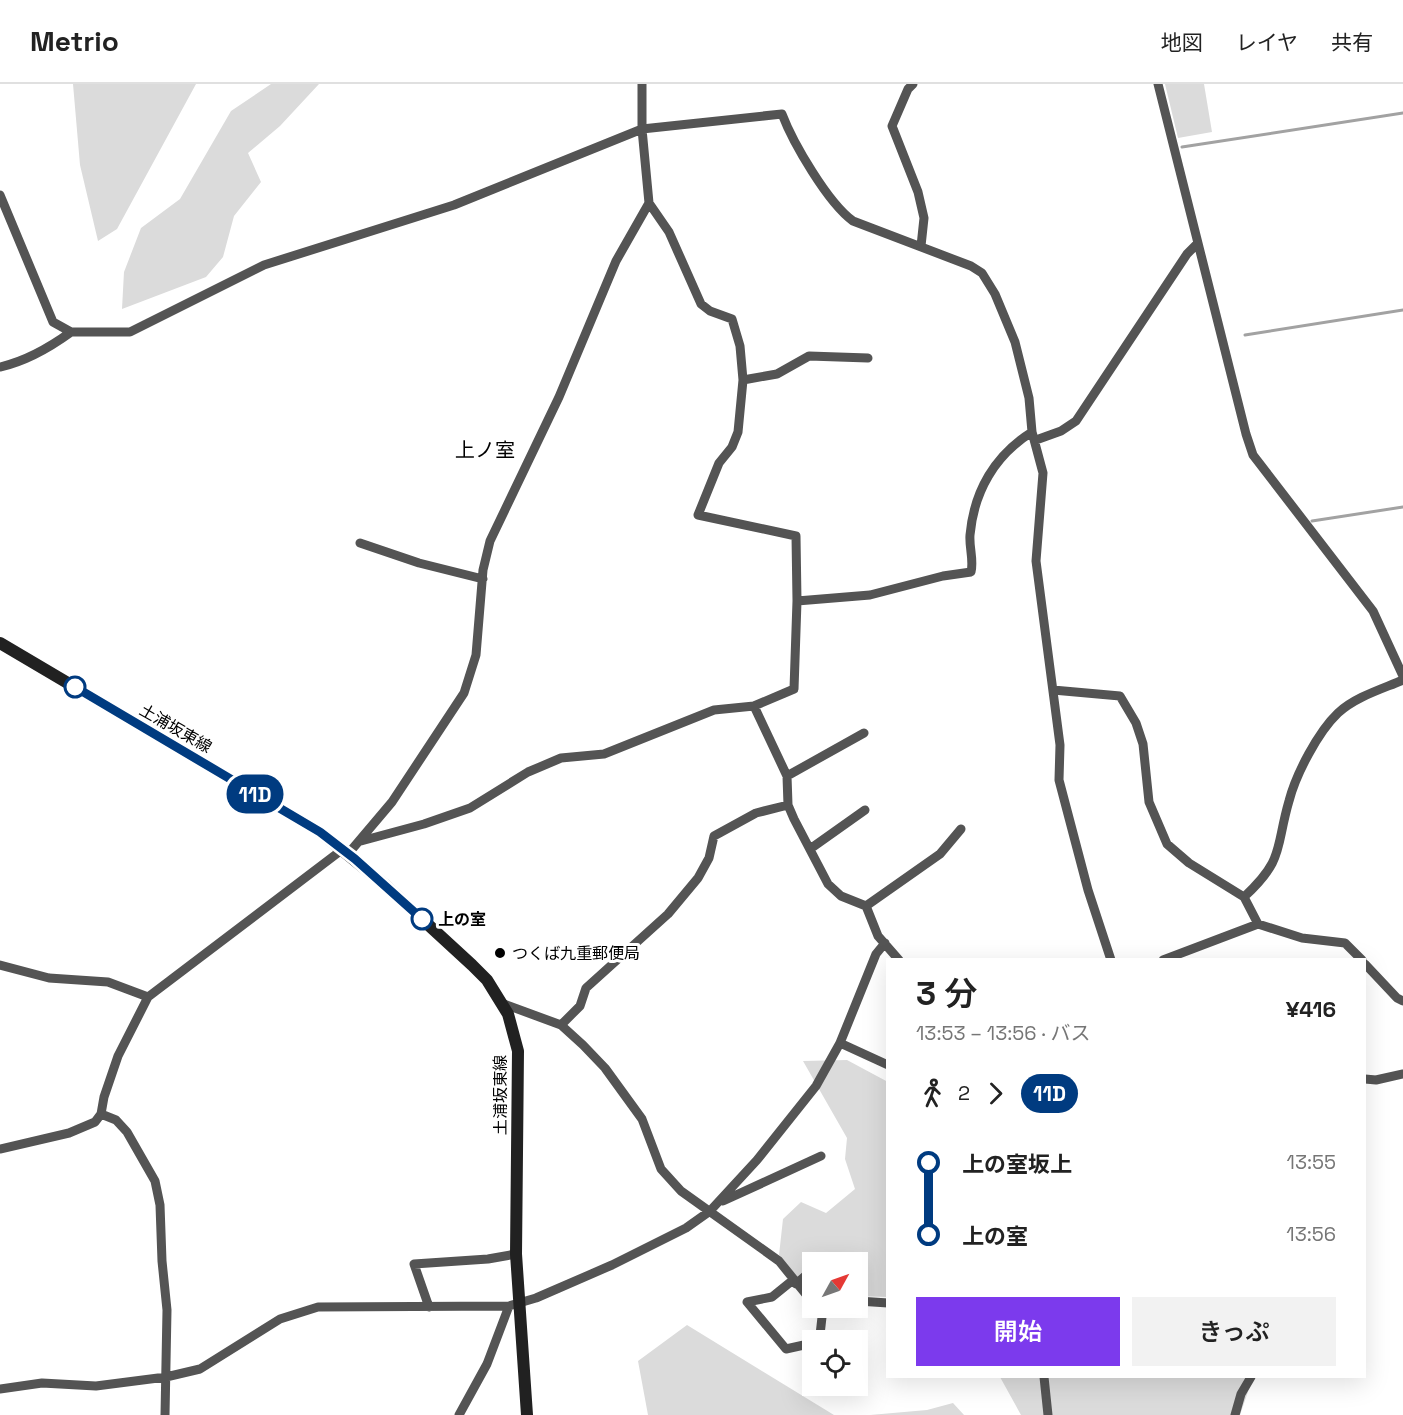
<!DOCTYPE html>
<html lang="ja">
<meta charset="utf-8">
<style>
:root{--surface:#fff;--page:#f2f2f2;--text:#222;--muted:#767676;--line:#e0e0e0;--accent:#7c3aed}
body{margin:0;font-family:"Space Grotesk","Noto Sans JP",sans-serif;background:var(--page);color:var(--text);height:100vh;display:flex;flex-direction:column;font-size:22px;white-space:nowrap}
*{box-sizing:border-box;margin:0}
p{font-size:20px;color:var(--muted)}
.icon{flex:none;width:33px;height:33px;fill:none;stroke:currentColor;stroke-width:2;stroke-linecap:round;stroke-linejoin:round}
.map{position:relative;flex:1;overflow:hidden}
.panel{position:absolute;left:886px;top:874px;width:480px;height:420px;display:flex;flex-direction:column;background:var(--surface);border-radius:0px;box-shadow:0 6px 24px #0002}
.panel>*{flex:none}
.badge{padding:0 12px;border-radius:20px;font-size:21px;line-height:39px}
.needle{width:39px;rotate:50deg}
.buttons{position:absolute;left:802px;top:1168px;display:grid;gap:12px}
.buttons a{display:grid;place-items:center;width:66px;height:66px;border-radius:0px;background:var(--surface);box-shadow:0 6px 24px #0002;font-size:30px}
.map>.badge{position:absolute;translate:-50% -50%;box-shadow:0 0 0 3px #fff}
.legs{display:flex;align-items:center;gap:9px;height:66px;padding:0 30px;font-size:20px}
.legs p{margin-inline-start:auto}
.summary{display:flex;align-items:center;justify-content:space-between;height:102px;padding:0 30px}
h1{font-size:33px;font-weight:600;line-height:45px}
.primary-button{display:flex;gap:12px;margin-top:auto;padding:12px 30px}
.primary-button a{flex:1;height:69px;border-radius:0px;background:var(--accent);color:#fff;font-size:24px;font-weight:600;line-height:69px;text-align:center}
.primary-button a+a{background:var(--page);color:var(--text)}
ul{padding:0 30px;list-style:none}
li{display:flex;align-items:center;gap:21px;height:72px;font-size:22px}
li i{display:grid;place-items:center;width:9px;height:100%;margin:0 8px;background:currentColor}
li i::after{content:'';width:15px;height:15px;margin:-8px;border:4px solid;border-radius:50%;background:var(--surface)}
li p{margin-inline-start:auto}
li:first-child i{background:linear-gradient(#0000 50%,currentColor 0)}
li:last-child i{background:linear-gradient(currentColor 50%,#0000 0)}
header{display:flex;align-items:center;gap:36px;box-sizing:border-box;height:84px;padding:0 30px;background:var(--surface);border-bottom:2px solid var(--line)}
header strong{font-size:28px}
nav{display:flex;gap:33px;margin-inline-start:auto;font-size:21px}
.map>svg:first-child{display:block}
</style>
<header>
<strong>Metrio</strong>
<nav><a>地図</a><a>レイヤ</a><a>共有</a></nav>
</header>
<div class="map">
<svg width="1403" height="1331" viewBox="0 0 1403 1331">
<rect width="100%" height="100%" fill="#fff"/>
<path fill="#dbdbdb" d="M73,0H196L117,145L98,157L80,81Z
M271,0H319L280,42L248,69L261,98L234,132L223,173L206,193L122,225L124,188L141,144L180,115L231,27Z
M1165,0H1204L1212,48L1178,54Z
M847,976L888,998V1213L858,1212V1179H813V1212L779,1171L783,1135L801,1118L826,1129L855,1105L845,1075L847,1054L803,977Z
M687,1241L834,1331H648L638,1277Z
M1000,1293H1253L1240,1331H1021Z
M953,1319L964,1331H870L927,1326Z"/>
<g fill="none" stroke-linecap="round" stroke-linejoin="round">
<path stroke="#a2a2a2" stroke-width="3" d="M1182,63L1403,29
M1245,251L1403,226
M1312,437L1403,423"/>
<path stroke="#545454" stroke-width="9" d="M913,0L908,5L892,42L918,108L924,134L921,162
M1158,0L1246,350L1253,371L1373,527L1403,592
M0,111L53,238L71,248H130L264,181L454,121L642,45L782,30C793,59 828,119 853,137L971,182L982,189L995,210L1015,258L1029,314L1032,348L1043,389L1036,477L1060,661L1059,696L1088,806L1111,876
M0,283C27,277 49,264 71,248
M743,296L777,290L809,272L868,274
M1036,356L1061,347L1076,337L1187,170L1198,159
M360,459L419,479L483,495
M797,517L870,511L943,492L971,488C974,476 969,464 970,451C974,407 995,371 1032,348
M1053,606L1120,612L1136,639L1143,660L1149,718L1167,760L1189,779L1244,813
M754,622L787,692L788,721L794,735L828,800L841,812L866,822L878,852L899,876
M787,692L864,649
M361,757L424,740L470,724L528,688L561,674L604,670L714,626L754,622L794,605L797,517L796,452L698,431L719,379L732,363L738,348L743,296L740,262L732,235L710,227L701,220L669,148L649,119
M810,765L865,726
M348,770L392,718L464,609L476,571L483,486L490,457L559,313L616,177L649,119L642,45V0
M866,822L940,770L961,745
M1258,840L1244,813C1285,775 1275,765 1289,717C1296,690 1318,648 1338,629C1355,613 1382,605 1403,596
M1163,876L1258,840L1302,854L1345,859L1362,876
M1365,880L1397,914L1403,917
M0,881L49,894L108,898L148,913
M504,920L561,941L583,961L605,984L642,1035L661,1085L681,1107L779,1177L813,1219
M561,941L580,922L586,904L668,830L698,794L709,774L714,752L756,729L788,721
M840,959L888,981
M1365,995L1376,996L1403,990
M101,1030L116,1036L127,1048L155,1097L160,1121L162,1177L167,1226L165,1331
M0,1065L69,1049L95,1038L101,1030L104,1013L118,972L148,913L343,765
M723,1117L821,1072
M793,1196L772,1213L747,1218L786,1265L813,1259
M796,1200L813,1185
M858,1217L888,1219
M429,1223L414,1180L488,1175L516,1170
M815,1257L820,1251L823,1224
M1044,1293L1048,1331
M0,1305L42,1299L96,1302L166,1293L200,1285L280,1235L318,1223L509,1222L536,1214L612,1181L686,1144L710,1127L757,1076L816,1002L840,959L876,870L885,859
M459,1331L487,1280L509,1222
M1235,1331L1241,1310L1251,1293"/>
<path stroke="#212121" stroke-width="12" d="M0,559L320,748L385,801L472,881L487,896L508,930L518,967L516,1170L527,1331"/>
</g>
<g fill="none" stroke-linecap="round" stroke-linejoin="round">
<defs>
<path id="line-1" d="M75,603L320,748L355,775L422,835"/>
</defs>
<use href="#line-1" stroke="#fff" stroke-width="14"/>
<use href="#line-1" stroke="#003b80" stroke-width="9"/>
</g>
<g fill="#fff" stroke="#003b80" stroke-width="3">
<circle cx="75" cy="603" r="10"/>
<circle cx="422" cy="835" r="10"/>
</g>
<circle fill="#000" stroke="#fff" stroke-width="2" cx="500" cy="869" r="6"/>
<g text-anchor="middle" stroke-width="6" stroke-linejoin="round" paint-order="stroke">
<g font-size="16" fill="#000" stroke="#fff">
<text transform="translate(176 644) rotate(30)" y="6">土浦坂東線</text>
<text transform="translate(500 1011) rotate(-90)" y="6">土浦坂東線</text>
</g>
<g font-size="16" font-weight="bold" fill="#000" stroke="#fff" text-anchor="start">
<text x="438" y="841">上の室</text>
</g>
<g font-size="16" fill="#000" stroke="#fff" text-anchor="start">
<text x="512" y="875">つくば九重郵便局</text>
</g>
<g font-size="20" fill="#000" stroke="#fff">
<text x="485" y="373">上ノ室</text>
</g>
</g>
</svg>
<div class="buttons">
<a><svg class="needle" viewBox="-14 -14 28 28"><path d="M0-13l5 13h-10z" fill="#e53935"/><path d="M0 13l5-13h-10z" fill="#767676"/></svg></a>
<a><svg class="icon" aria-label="locate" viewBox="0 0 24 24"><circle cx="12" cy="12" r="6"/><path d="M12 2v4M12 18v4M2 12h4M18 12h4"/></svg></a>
</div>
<b class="badge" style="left:255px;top:710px;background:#003b80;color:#fff">11D</b>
<section class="panel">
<div class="summary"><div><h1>3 分</h1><p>13:53 – 13:56 · バス</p></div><b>¥416</b></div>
<div class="legs"><svg class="icon" aria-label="walk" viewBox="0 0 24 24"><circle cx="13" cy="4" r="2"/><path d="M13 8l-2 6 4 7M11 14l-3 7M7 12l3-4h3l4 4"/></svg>2<svg class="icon" aria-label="forward" viewBox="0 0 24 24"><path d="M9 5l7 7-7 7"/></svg><b class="badge" style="background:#003b80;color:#fff">11D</b></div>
<ul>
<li><i style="color:#003b80"></i><b>上の室坂上</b><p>13:55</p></li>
<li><i style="color:#003b80"></i><b>上の室</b><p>13:56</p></li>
</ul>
<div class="primary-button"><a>開始</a><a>きっぷ</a></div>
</section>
</div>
